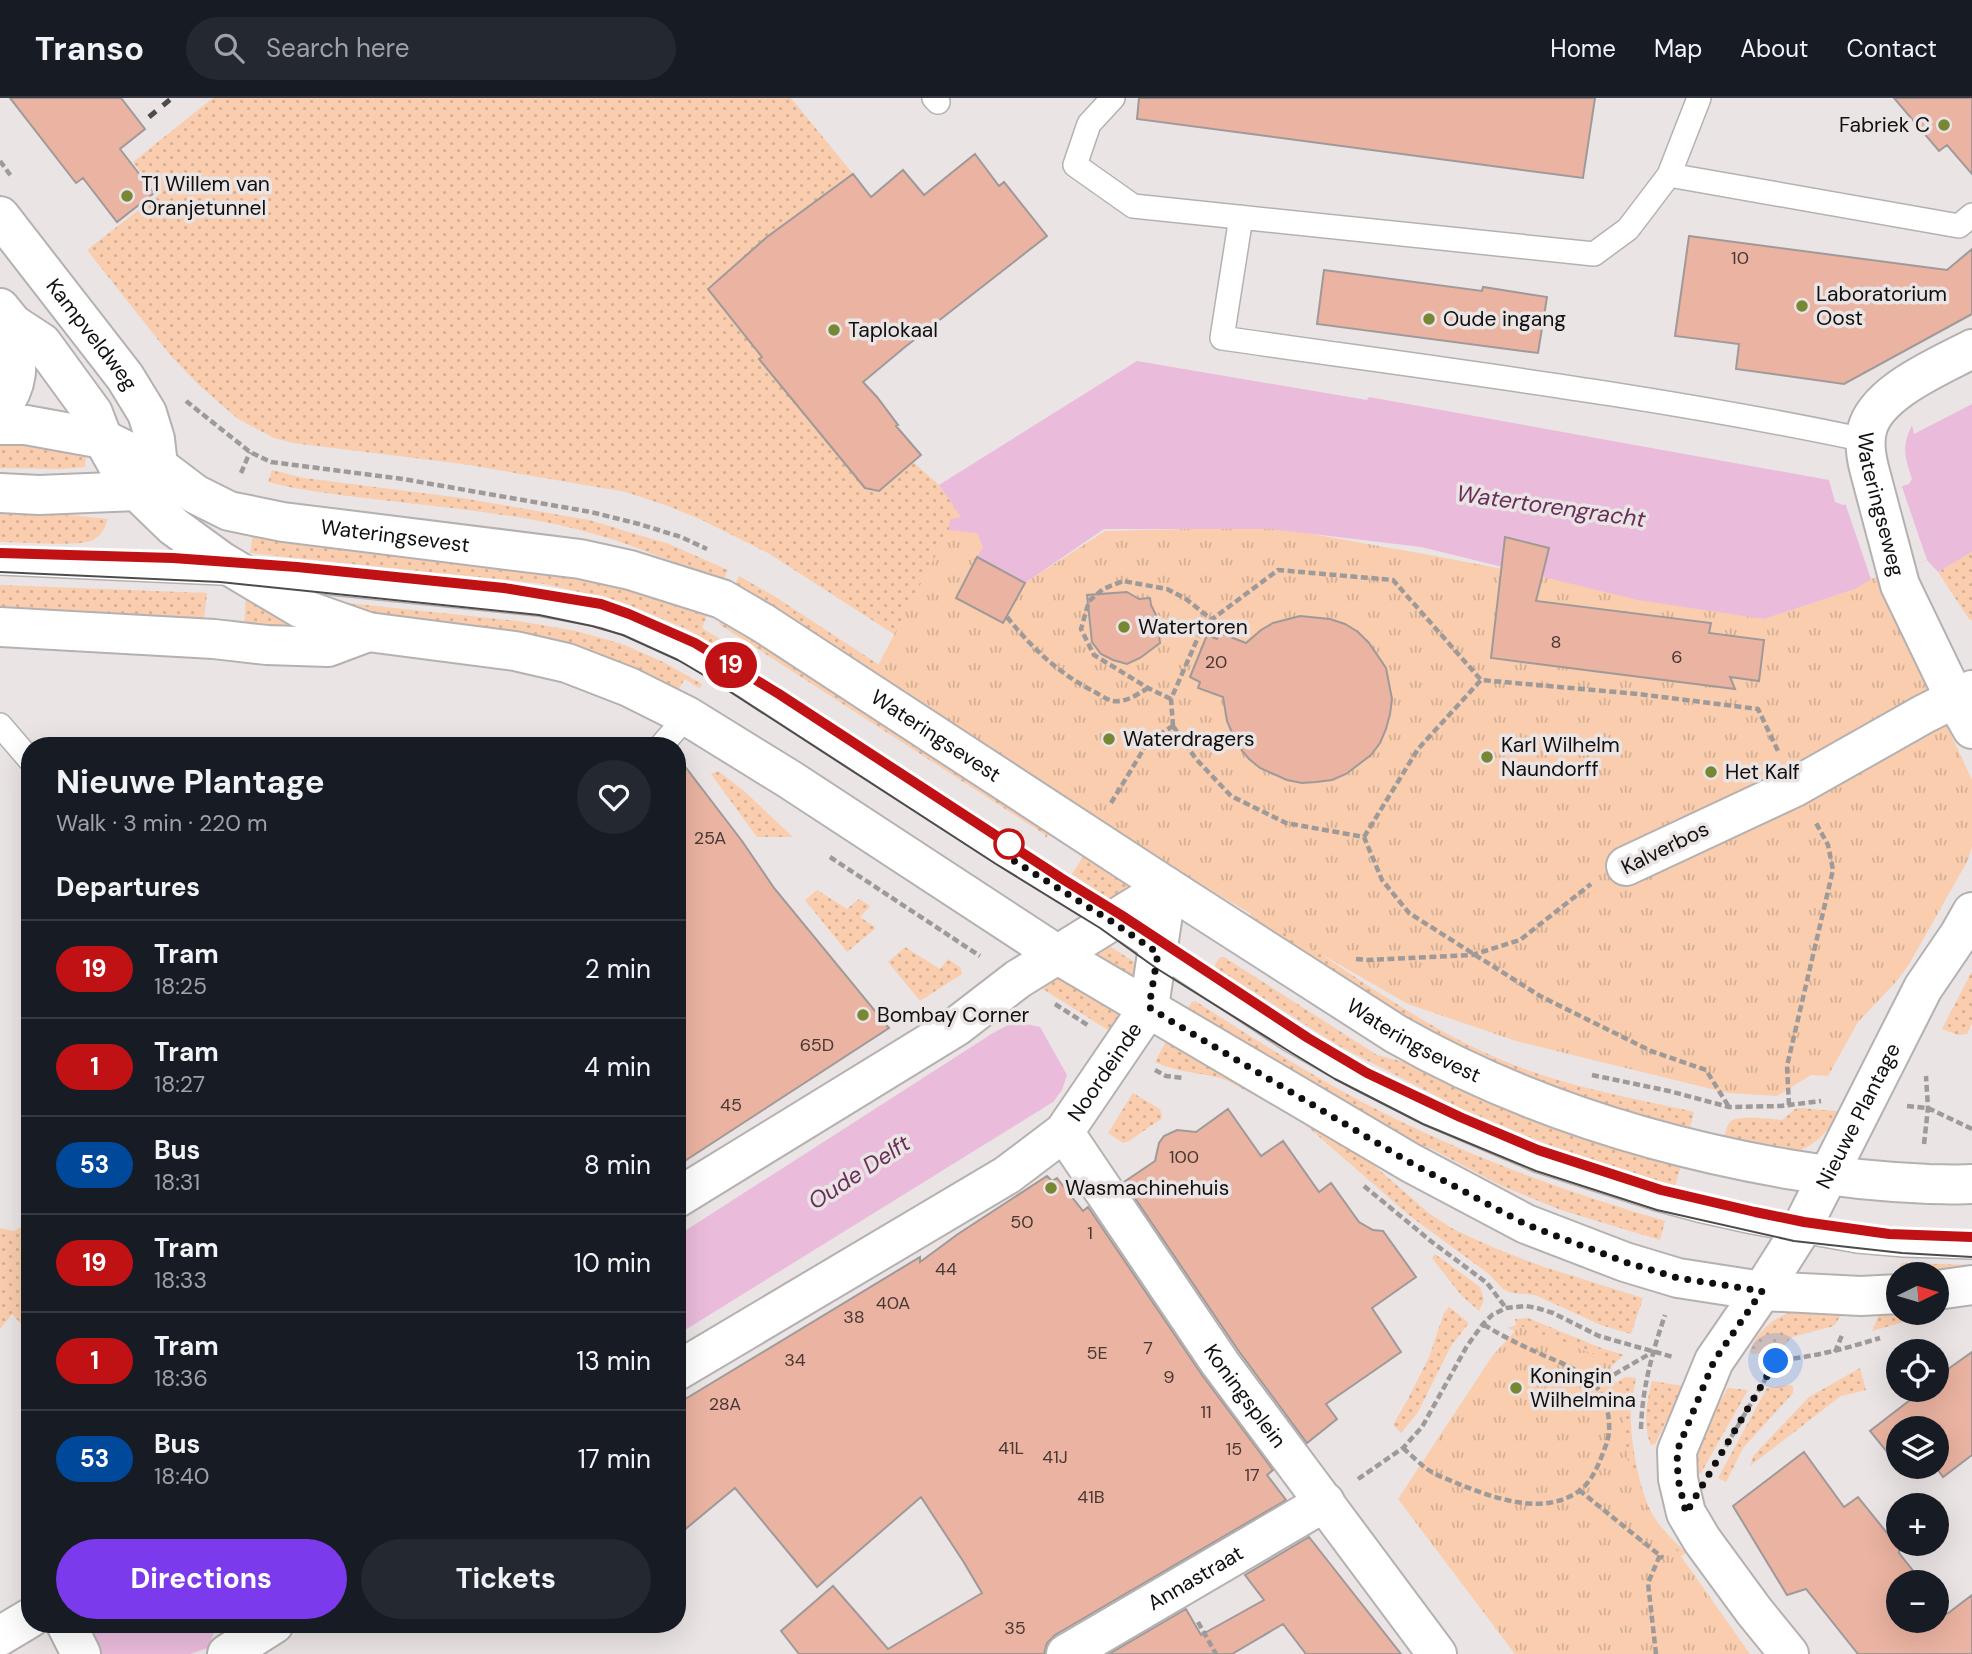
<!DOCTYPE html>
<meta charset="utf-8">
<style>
:root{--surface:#171b24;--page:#242831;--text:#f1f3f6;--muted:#9ea1a6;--line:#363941;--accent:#7c3aed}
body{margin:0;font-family:"DM Sans",sans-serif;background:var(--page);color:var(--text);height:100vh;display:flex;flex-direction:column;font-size:26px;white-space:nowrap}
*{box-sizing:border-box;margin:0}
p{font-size:23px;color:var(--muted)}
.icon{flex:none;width:38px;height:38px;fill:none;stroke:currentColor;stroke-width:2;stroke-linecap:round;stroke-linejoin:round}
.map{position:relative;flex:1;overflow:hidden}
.drawer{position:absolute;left:21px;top:639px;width:665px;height:896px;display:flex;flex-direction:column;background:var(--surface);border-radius:28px;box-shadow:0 7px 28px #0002}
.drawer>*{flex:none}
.badge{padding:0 14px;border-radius:23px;font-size:24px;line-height:46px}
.needle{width:46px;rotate:85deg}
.controls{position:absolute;left:1886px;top:1164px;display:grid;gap:14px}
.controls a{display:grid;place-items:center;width:63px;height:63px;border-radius:50%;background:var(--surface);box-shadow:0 7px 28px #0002;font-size:35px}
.you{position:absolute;width:35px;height:35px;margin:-18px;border:5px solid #fff;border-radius:50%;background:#1a73e8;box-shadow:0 0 0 10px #1a73e833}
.map>.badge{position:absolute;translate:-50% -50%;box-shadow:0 0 0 4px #fff}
h2{padding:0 35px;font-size:26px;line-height:63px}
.round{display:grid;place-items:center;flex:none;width:74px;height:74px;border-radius:37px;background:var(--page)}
.headline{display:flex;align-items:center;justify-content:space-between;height:119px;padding:0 35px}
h1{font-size:33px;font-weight:700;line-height:52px}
.button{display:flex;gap:14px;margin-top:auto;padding:14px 35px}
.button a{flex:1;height:80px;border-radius:42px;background:var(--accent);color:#fff;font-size:28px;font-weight:700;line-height:80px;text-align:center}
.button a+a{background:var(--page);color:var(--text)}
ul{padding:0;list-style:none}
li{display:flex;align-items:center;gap:21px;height:98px;padding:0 35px;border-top:2px solid var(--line)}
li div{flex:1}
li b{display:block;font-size:26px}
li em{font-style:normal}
li .badge{min-width:77px;font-weight:700;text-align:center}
header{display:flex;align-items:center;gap:42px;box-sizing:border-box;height:98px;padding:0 35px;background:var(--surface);border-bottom:2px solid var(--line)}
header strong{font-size:33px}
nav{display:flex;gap:38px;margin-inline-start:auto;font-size:24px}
.search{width:490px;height:63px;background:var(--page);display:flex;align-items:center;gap:18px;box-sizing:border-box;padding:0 24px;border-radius:38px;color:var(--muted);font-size:26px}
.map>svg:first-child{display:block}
</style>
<header>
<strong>Transo</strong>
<div class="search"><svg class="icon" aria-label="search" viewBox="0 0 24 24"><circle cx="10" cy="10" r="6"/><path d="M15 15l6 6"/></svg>Search here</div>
<nav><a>Home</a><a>Map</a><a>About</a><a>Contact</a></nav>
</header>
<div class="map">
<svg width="1972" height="1556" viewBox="0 0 1972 1556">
<defs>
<pattern id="grass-dots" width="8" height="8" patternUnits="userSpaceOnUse" patternTransform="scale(1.75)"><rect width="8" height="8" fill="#f9cdad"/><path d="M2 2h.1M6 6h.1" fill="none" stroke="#d4af94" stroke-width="1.8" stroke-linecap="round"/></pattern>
<pattern id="park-tufts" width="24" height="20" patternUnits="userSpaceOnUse" patternTransform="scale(1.75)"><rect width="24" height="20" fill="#f9cdad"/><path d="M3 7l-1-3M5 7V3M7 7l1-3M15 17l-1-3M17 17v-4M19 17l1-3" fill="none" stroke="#d4af94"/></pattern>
</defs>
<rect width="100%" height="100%" fill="#eae4e4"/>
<path fill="url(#grass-dots)" d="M213,0H791L853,76L707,190L865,390L877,392L913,364L939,387L962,420L977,435L983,449L956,500L1003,525L993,600L768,455L702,422L668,408L626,394L463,366L293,345L274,340L238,321L200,288L171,258L87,152L158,97L133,64Z
M0,340L86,355L85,369L62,371L0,370Z
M272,372L304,380L462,400L589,422L669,446L728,472L721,487C674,463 627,444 576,431C482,408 384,406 289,389L268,384Z
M0,412L52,415L108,421C105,430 102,437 93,442C80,449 18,444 0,444Z
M254,430L555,467L709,512L702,530L726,545L722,552L689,532L619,503L544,486L250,455Z
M1972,454V522L1969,521L1938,474Z
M739,478L774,498L1075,695L732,493Z
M0,487L207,495L204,522L0,514Z
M246,496L319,531L244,530Z
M328,503L518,523L576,533L622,546L663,564L702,586L700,591L685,581L673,599L404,531Z
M723,518L1055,726L1046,740L1044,736L719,526Z
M718,673L744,693L793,739H757L711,676Z
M1088,751C1102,761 1127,774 1128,793L1112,803L1072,776Z
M817,792L847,811L859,801L870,808L860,819L876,830L847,854L805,802Z
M1253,814L1260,815C1350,874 1436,942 1539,976C1589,993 1643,1002 1694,1014L1688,1039L1459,958L1245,823Z
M1108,847L1142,869L1136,889L1086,860Z
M905,849L940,871L948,861L961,870L962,876L920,903L888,864Z
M1220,859H1224L1377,957L1452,977L1683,1061L1675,1088L1554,1049L1464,1012L1339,948L1216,870L1215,867Z
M1065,873L1127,908L1111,934L1043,891L1044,887Z
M1972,873V925L1967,936L1958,937L1942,931Z
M1195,903C1250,938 1305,974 1364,1005C1460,1055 1561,1093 1665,1123L1660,1142L1561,1112L1502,1088L1432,1051L1375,1034L1184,915L1192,904Z
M1170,936L1364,1059L1430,1116L1453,1131L1492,1149L1541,1168L1643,1200L1631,1236L1601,1227L1535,1197L1512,1195L1503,1191L1489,1176L1410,1118L1300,1022L1226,982C1203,974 1177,975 1155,964Z
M1133,995L1160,1011L1162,1018L1161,1021L1129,1043L1123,1045L1108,1035Z
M1800,1010L1836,1013L1838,1016C1829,1034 1810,1053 1788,1055C1775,1057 1738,1047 1723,1044C1725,1038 1726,1027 1731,1023C1738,1017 1772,1021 1782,1022L1795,1011Z
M30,1124V1236L12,1216L0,1231V1130L14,1133Z
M1435,1156L1480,1189L1484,1202L1479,1213L1461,1197L1432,1160Z
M1902,1165L1972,1167V1176H1899V1182H1894Z
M1883,1207L1899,1214L1935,1215L1872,1233Z
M1449,1209L1469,1225L1451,1248L1418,1314L1401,1335L1393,1327L1409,1299L1429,1259L1444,1215Z
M1798,1211L1843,1214L1834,1228L1792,1239L1779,1253L1752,1256L1750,1253C1756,1232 1777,1218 1798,1211Z
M1528,1220L1601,1250L1624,1257L1607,1272L1585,1267L1508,1230L1516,1227L1515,1221Z
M1860,1270L1866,1292L1841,1298L1750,1368L1754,1357L1809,1299Z
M1625,1279L1636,1280C1634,1293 1631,1305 1631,1318C1630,1344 1640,1396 1654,1419C1662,1432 1675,1444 1686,1455L1678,1460L1600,1376L1614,1286Z
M1652,1283L1684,1288L1655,1346L1651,1347C1642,1328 1647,1303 1652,1283Z
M1790,1287L1793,1288V1295L1743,1350L1726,1384L1718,1380L1767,1290Z
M1728,1290L1748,1292L1701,1375L1697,1376C1692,1345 1713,1316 1728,1290Z"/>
<path fill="url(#park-tufts)" d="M1273,429L1435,458L1764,521L1855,491L1876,475L1972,682V748L1968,762L1908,868L1895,885L1858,924L1828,978L1811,977L1777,998L1728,995L1516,943L1408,906L1121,741L873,577L949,432L977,435L983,449L956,500L1003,525L1025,485L1105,433Z
M1520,1228L1609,1262L1622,1307L1628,1365L1639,1384L1649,1413L1750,1556H1515L1398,1401L1493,1257Z"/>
<path fill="#ebbbdc" d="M1137,263L1367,302L1369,299L1829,382L1835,404L1843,407L1909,386L1912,381C1905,358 1901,350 1912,327L1914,336L1972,306V454L1938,474L1927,462L1871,481L1855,491L1764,521L1638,502L1421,449L1271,431H1104L1025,485L977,459L983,449L977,435L949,432L950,421L961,419L939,387Z
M1026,926L1040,929L1067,977L1062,992L1053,1004L677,1237V1138L993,935L1008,927Z
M95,1526H217L208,1550L190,1556H100L91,1537Z"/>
<path fill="#eae4e4" d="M1901,386L1927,462L1871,481L1845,405Z"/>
<path fill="#ebb3a1" stroke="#9f9a99" stroke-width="2" d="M10,0H121L145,31L120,51L154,95L117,124L83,80L76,85Z
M1139,0H1595L1583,80L1137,21Z
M1894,0H1972V76L1947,47L1939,53Z
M975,56L999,88L1004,84L1047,138L905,249L863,284L877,299L898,327L896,328L921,357L879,393L865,390L759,261L762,259L708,191L767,139L853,76L871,99L903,72L924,97Z
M1689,138L1947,172L1972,151V216L1844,286L1736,271L1739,246L1675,238Z
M1324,172L1482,193L1483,189L1547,199L1538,255L1317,226Z
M1505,439L1549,450L1536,503L1711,525L1709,535L1764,542L1759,583L1730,579L1735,591L1491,560Z
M977,459L1025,485L1003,525L956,500Z
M1127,494L1139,501L1150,500L1151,507L1157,519L1160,545L1140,560L1127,566L1113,562L1101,556L1092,544L1087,497Z
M1300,518L1330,521L1345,526L1358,534L1369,545L1386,570L1392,601L1390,616L1386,631L1380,645L1371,657L1346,676L1332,682L1316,684L1302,685L1287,682L1260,670L1249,661L1239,649L1233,637L1227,623L1223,599L1198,590L1200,584L1190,579L1207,537L1217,541L1220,535L1246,545L1261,532L1273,525Z
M677,658L742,743L774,790L889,930L677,1068Z
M1228,1011L1261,1058L1283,1043L1319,1094L1331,1085L1359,1124L1373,1132L1383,1133L1416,1179L1372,1210L1401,1254L1326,1306L1337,1321L1307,1345L1238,1252L1124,1084L1155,1063L1159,1045L1164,1038L1177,1032L1196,1034Z
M1047,1078L1052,1083L1057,1080L1083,1113L1088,1109L1202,1277L1273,1372L1267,1377L1286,1402L1055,1537L1047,1545L1044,1556H799L781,1533L833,1488L888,1551L982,1495L963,1463L921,1399L817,1489L735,1390L677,1438V1306L920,1159V1164L958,1136Z
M1972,1254V1357L1943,1379L1935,1368H1937V1330H1899V1363L1896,1365L1870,1333L1923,1292H1937V1279Z
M1804,1354L1844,1409L1858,1399L1899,1450V1455L1922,1484H1899V1522H1937V1504L1947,1516L1972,1497V1556H1858L1806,1491L1787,1497L1733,1408Z
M1309,1439L1401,1556H1306L1283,1526L1232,1556H1109L1186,1511L1201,1537L1264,1502L1245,1477Z"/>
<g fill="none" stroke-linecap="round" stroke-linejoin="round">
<defs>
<path id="lane" d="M934,0L938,4
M1113,0L1089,26L1075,67L1133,108L1594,156L1628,131L1669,77L1699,0
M1669,77L1959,128L1972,117
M1241,119L1222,240C1437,271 1653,297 1865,342
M0,465L242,476L539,506L605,518L627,526L689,554L748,590L1003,756L1111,823L1290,942L1360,981L1429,1016L1539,1063L1657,1101L1698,1112L1752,1124L1857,1143L1904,1147L1972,1149
M0,627L30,662
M661,648L687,618"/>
<g id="street">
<path d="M0,529L214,541L267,547L328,549L368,534"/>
<path d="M1626,768L1795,689L1924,616L1972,592"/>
<path id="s1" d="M1064,1034L1220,1265L1437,1556"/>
<path d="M677,1100L957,928L1018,881L1167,789"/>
<path d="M1762,1193L1714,1263L1677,1353L1678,1381L1686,1415L1702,1442L1754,1513L1789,1556"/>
<path id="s2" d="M677,1273L1007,1077L1064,1034L1149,909L1167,789"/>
<path d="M66,1526L81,1556"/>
<path d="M0,1538L30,1520"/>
<path d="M227,1556L274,1526"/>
<path id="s3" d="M1066,1556L1325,1404"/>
</g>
<g id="secondary">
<path id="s4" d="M0,118L125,279L147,315L155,341L158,368L145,383"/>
<path d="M0,210L13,226L42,245L93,315L103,341L117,366L137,393L173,428L221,463L300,510L368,534L515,553L567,565L629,589L687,618L789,681L1058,857L1411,1065L1526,1126L1625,1164L1678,1180L1762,1193L1861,1198L1899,1196"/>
<path id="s5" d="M1972,251C1940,268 1876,294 1867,332C1864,345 1866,358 1869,370L1900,487L1955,601L1972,631"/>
<path d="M0,311C23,282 16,261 13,226"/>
<path id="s6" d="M0,327H26L103,341L158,368L195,396L229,413L283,424L580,461L630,472L722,501L763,525L1167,789L1396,936C1517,1005 1650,1047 1787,1071C1834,1079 1881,1084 1929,1086C1944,1086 1958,1087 1972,1086"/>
<path d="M0,395L39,397L137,393"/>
<path d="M1937,1192L1972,1187"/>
<path id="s7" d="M1762,1193L1800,1133L1923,890L1959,837L1972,814"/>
</g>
</defs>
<use href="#lane" stroke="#b6b1b1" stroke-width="26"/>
<use href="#street" stroke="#b6b1b1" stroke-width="42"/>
<use href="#secondary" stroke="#b6b1b1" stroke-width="42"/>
<path stroke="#9e9a9a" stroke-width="4.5" stroke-dasharray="7 3.5" stroke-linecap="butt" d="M0,63L11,78
M186,303L250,354L271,364L403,381L591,414L639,426L681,439L707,451
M241,375L250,354
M1007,519C1031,549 1058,575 1093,593C1099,596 1107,602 1113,603C1126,605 1138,596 1148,590
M1171,601L1148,590L1094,557L1081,531L1089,503L1103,491L1123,483L1167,491L1186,501L1211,521
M1173,628L1196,661L1231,698L1286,725L1364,739L1382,782L1409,815L1540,898L1651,953L1706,972L1729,1009
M1173,628L1171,601L1203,528L1278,472L1393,482L1481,582
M1111,705L1148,644L1173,628
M1364,739L1418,651L1481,582L1638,596L1758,611L1778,653
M830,759L980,858
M1356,861L1368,862L1472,857L1520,842L1591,786
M1055,906L1089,928
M1155,972L1166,978L1183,980
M1592,977L1669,993L1729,1009L1781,1008L1821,1003
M1789,1007L1787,968L1833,772L1828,747L1815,723
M1907,1008L1928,1010L1972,1031
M1924,1046L1928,1010L1926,978
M1364,1088L1432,1144L1487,1185L1506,1210
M1835,1254L1842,1237
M1762,1263C1803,1262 1841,1252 1880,1240
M1596,1287L1651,1255
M1641,1331C1642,1291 1652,1255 1665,1217
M1726,1348L1776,1263
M1403,1350C1411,1357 1419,1365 1427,1371C1437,1378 1450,1382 1461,1387C1497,1401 1544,1418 1579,1393C1593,1383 1600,1363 1606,1347C1613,1329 1608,1302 1595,1287C1582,1273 1562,1265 1545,1258C1523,1248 1503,1239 1483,1226
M1358,1381L1403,1350L1422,1329L1467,1248L1483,1226L1492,1217L1506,1210L1526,1208L1537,1210L1553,1215L1599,1238L1673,1259
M1579,1392L1663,1460
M1198,1524L1216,1556
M1656,1556L1648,1485L1660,1457"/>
<use href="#lane" stroke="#fff" stroke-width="23"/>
<use href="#street" stroke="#fff" stroke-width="38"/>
<use href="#secondary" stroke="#fff" stroke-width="38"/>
<path stroke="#4e4b4b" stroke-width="2" d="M0,455L173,460L276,467L504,490L601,506L629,516L695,545L779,596L1061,780L1121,817L1308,940L1367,975L1460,1019L1538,1052L1661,1092L1755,1114L1804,1124L1889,1136L1972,1139
M0,474L220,484L539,517L592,528L623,537L678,562L712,582L996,766L1100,830L1156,870L1292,955L1335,981L1423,1026L1536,1073L1657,1112L1794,1143L1902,1155L1972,1159"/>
<path stroke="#4e4b4b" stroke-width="5" stroke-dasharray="9 9" stroke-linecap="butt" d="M149,19L172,0"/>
</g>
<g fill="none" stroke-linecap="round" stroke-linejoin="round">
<defs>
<path id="line" d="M0,455L173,460L297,469L504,490L601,506L629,516L695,545L779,596L1061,780L1121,817L1308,940L1367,975L1460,1019L1538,1052L1661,1092L1755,1114L1804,1124L1889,1136L1972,1139"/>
</defs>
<use href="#line" stroke="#fff" stroke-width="16"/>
<use href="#line" stroke="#c01115" stroke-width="10"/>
<path stroke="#110f0f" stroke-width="7" stroke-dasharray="0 12.6" d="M1009,746L1003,756L1111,823L1158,855L1149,909L1171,923L1411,1065L1525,1126L1625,1164L1678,1180L1762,1193L1714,1263L1677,1353L1678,1381L1686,1415L1776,1263"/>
</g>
<g fill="#778735" stroke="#eae4e4" stroke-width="2.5">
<circle cx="1944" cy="27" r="7"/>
<circle cx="127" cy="98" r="7"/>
<circle cx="1802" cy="208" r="7"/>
<circle cx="1429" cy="221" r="7"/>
<circle cx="834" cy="232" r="7"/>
<circle cx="1124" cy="529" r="7"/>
<circle cx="1109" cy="641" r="7"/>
<circle cx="1487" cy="659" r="7"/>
<circle cx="1711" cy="674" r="7"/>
<circle cx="863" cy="917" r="7"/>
<circle cx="1051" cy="1090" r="7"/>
<circle cx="1516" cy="1290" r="7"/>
</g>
<circle fill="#fff" stroke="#c01115" stroke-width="3.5" cx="1009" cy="746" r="14"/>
<g text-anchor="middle" stroke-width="7" stroke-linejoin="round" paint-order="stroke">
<g font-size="18" fill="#483834">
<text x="1740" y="166">10</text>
<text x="1556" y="550">8</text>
<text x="1677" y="565">6</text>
<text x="1216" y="570">20</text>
<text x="710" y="746">25A</text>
<text x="817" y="953">65D</text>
<text x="731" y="1013">45</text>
<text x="1184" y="1065">100</text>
<text x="1022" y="1130">50</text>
<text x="1090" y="1141">1</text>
<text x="946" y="1177">44</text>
<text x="893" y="1211">40A</text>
<text x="854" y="1225">38</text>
<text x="1148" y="1256">7</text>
<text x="1097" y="1261">5E</text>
<text x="795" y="1268">34</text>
<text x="1169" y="1285">9</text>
<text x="725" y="1312">28A</text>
<text x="1206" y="1320">11</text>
<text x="1011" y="1356">41L</text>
<text x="1234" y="1357">15</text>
<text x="1055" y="1365">41J</text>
<text x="1252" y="1383">17</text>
<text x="1091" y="1405">41B</text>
<text x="1015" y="1536">35</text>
</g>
<g font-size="21" fill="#110f0f" stroke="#eae4e4" text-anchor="start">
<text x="1930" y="34" text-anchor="end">Fabriek C</text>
<text x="141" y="93">T1 Willem van<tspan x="141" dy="24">Oranjetunnel</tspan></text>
<text x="1816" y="203">Laboratorium<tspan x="1816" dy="24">Oost</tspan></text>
<text x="1443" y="228">Oude ingang</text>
<text x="848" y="239">Taplokaal</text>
<text x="1138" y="536">Watertoren</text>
<text x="1123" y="648">Waterdragers</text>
<text x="1501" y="654">Karl Wilhelm<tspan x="1501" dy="24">Naundorff</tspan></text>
<text x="1725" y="681">Het Kalf</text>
<text x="877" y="924">Bombay Corner</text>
<text x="1065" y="1097">Wasmachinehuis</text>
<text x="1530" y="1285">Koningin<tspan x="1530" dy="24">Wilhelmina</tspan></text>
</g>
<g font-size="21" fill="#110f0f" stroke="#eae4e4">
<text dy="7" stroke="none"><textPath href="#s4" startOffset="150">Kampveldweg</textPath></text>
<text dy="7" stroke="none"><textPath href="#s5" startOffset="212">Wateringseweg</textPath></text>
<text dy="7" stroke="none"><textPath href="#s6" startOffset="418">Wateringsevest</textPath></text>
<text dy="7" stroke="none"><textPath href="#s6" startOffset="1006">Wateringsevest</textPath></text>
<text transform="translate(1665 750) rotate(-26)" y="7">Kalverbos</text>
<text dy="7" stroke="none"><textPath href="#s6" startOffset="1573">Wateringsevest</textPath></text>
<text dy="7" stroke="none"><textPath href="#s2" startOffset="528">Noordeinde</textPath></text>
<text dy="7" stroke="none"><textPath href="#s7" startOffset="200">Nieuwe Plantage</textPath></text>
<text dy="7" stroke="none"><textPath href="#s1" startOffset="320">Koningsplein</textPath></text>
<text dy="7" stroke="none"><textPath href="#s3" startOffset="150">Annastraat</textPath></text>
</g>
<g font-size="23" font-style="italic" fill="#692f5a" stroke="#eae4e4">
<text transform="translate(1551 408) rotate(8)" y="8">Watertorengracht</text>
<text transform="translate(859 1074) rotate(-33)" y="8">Oude Delft</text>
</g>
</g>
</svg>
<div class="controls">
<a><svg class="needle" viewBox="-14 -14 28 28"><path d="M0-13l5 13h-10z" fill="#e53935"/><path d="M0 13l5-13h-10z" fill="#9ea1a6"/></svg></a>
<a><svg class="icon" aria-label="locate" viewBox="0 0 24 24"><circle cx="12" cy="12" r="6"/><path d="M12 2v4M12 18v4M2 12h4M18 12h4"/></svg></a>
<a><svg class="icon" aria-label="layers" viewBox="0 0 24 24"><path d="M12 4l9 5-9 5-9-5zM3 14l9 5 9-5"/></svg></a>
<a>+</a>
<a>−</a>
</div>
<div class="you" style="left:1776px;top:1263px"></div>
<b class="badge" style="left:731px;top:567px;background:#c01115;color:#fff">19</b>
<section class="drawer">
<div class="headline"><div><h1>Nieuwe Plantage</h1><p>Walk · 3 min · 220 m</p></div><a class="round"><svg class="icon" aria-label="heart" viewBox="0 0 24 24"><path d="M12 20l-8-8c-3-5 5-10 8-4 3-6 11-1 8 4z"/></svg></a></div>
<h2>Departures</h2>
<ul>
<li><span class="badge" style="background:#c01115;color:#fff">19</span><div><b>Tram</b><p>18:25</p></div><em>2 min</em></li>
<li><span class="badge" style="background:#c01115;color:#fff">1</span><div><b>Tram</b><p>18:27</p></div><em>4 min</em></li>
<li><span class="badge" style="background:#004899;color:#fff">53</span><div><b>Bus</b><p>18:31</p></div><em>8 min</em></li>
<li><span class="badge" style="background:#c01115;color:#fff">19</span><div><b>Tram</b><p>18:33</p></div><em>10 min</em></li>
<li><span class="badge" style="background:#c01115;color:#fff">1</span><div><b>Tram</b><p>18:36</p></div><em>13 min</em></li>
<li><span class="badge" style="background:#004899;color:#fff">53</span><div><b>Bus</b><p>18:40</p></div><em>17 min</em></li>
</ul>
<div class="button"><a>Directions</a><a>Tickets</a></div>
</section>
</div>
